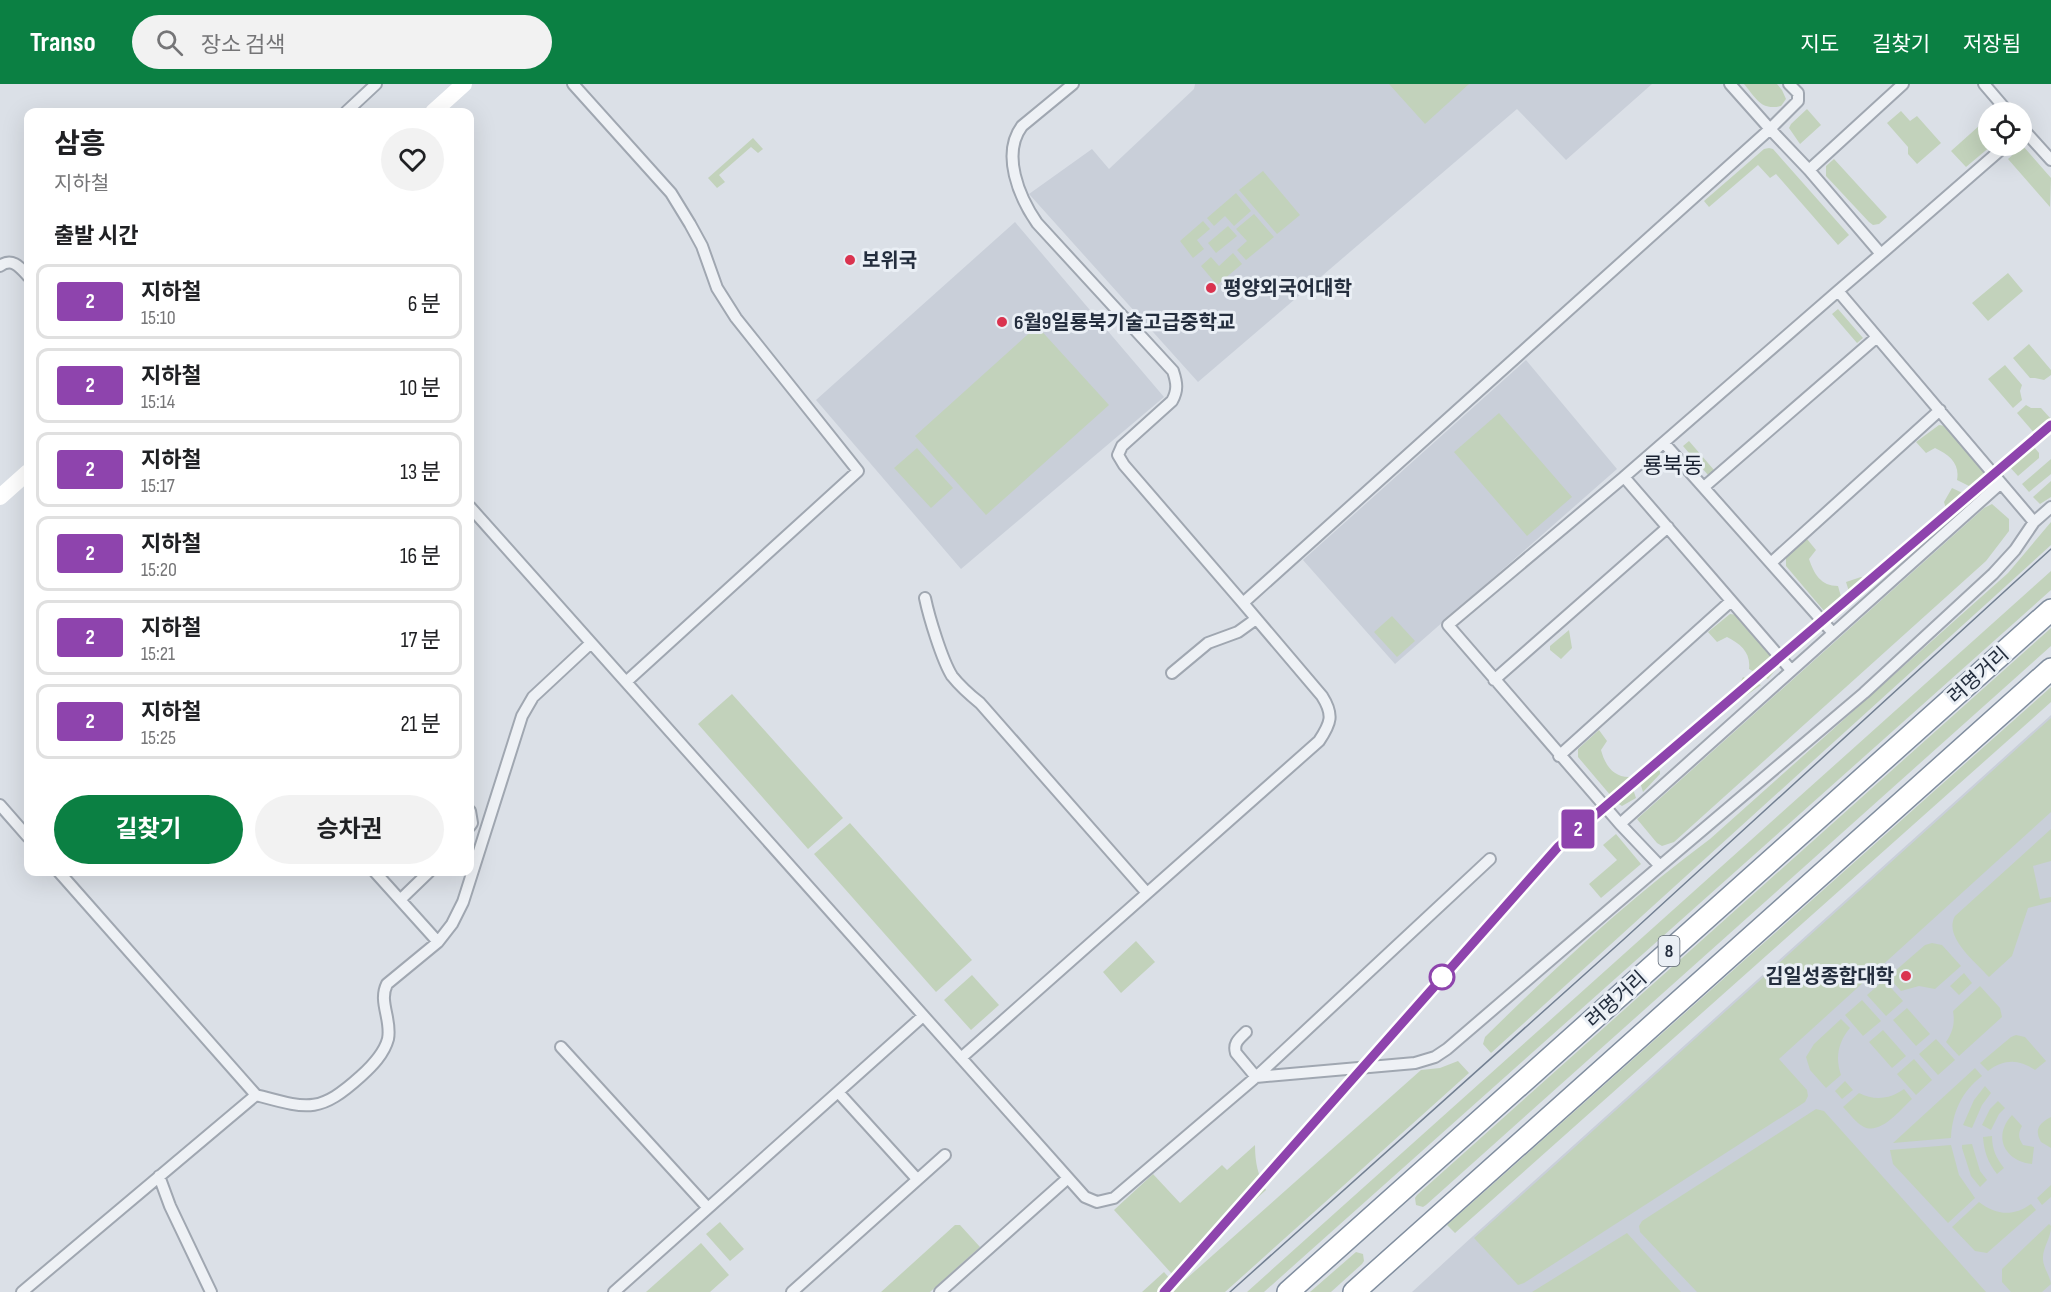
<!DOCTYPE html>
<html lang="ko">
<meta charset="utf-8">
<style>
:root{--surface:#fff;--page:#f2f2f2;--text:#202124;--muted:#757577;--line:#e0e0e0;--accent:#0b8043}
body{margin:0;font-family:"Sofia Sans Condensed","Noto Sans KR",sans-serif;background:var(--page);color:var(--text);height:100vh;display:flex;flex-direction:column;font-size:22px;white-space:nowrap}
*{box-sizing:border-box;margin:0}
p{font-size:20px;color:var(--muted)}
.icon{flex:none;width:33px;height:33px;fill:none;stroke:currentColor;stroke-width:2;stroke-linecap:round;stroke-linejoin:round}
.map{position:relative;flex:1;overflow:hidden}
.sheet{position:absolute;left:24px;top:24px;width:450px;height:768px;display:flex;flex-direction:column;background:var(--surface);border-radius:12px;box-shadow:0 6px 24px #0002}
.sheet>*{flex:none}
.badge{padding:0 12px;border-radius:4px;font-size:21px;line-height:39px}
.tools{position:absolute;left:1978px;top:18px;display:grid;gap:12px}
.tools a{display:grid;place-items:center;width:54px;height:54px;border-radius:50%;background:var(--surface);box-shadow:0 6px 24px #0002;font-size:30px}
.map>.badge{position:absolute;translate:-50% -50%;box-shadow:0 0 0 3px #fff}
h2{padding:0 30px;font-size:22px;line-height:54px}
.round{display:grid;place-items:center;flex:none;width:63px;height:63px;border-radius:32px;background:var(--page)}
.headline{display:flex;align-items:center;justify-content:space-between;height:102px;padding:0 30px}
h1{font-size:28px;font-weight:700;line-height:45px}
.primary-button{display:flex;gap:12px;margin-top:auto;padding:12px 30px}
.primary-button a{flex:1;height:69px;border-radius:36px;background:var(--accent);color:#fff;font-size:24px;font-weight:700;line-height:69px;text-align:center}
.primary-button a+a{background:var(--page);color:var(--text)}
ul{padding:0;list-style:none}
li{display:flex;align-items:center;gap:18px;height:75px;margin:0 12px 9px;padding:0 18px;border:3px solid var(--line);border-radius:12px}
li div{flex:1}
li b{display:block;font-size:22px}
li em{font-style:normal}
li .badge{min-width:66px;font-weight:700;text-align:center}
header{display:flex;align-items:center;gap:36px;box-sizing:border-box;height:84px;padding:0 30px;background:var(--accent);color:#fff}
header strong{font-size:28px}
nav{display:flex;gap:33px;margin-inline-start:auto;font-size:21px}
.search{width:420px;height:54px;background:var(--page);display:flex;align-items:center;gap:15px;box-sizing:border-box;padding:0 21px;border-radius:33px;color:var(--muted);font-size:22px}
.map>svg:first-child{display:block}
</style>
<header>
<strong>Transo</strong>
<div class="search"><svg class="icon" aria-label="search" viewBox="0 0 24 24"><circle cx="10" cy="10" r="6"/><path d="M15 15l6 6"/></svg>장소 검색</div>
<nav><a>지도</a><a>길찾기</a><a>저장됨</a></nav>
</header>
<div class="map">
<svg width="2051" height="1208" viewBox="0 0 2051 1208">
<rect width="100%" height="100%" fill="#dbe0e7"/>
<path fill="#c9cfd9" d="M1195,0H1652L1566,76L1517,25L1198,298L1029,110L1092,65L1109,85L1194,5Z
M1015,138L1164,313L961,485L816,316Z
M1526,276L1617,385L1395,580L1303,476Z
M2051,631V1208H1412L1473,1152Z"/>
<path fill="#c2d2bb" d="M1389,0H1469L1425,40Z
M1744,0H1777L1782,6L1786,15L1781,22C1761,27 1756,14 1744,0Z
M1807,25L1821,41L1800,60L1789,44L1791,40Z
M1901,27L1910,37L1917,32L1941,59L1917,80L1908,70V63L1887,39Z
M1989,33V62H1991L1966,83L1951,67Z
M753,54L763,65L758,69L751,63L719,91L725,98L717,104L708,94Z
M2023,62L2051,94L2050,123L2008,75Z
M1769,64L1773,65L1849,151L1838,161L1776,90L1770,94L1758,81L1709,123L1704,117L1764,65Z
M1834,75L1887,133L1879,140L1873,141L1869,138L1826,92V82Z
M1263,87L1300,131L1277,150L1239,106Z
M1236,109L1251,127L1234,142L1225,132L1214,142L1207,134Z
M1254,130L1274,153L1246,176L1237,166L1247,157L1236,145Z
M1203,137L1210,145L1197,156L1204,165L1193,174L1180,157Z
M1228,142L1237,152L1216,169L1208,159Z
M1233,169L1242,180L1217,201L1201,182L1211,173L1219,182Z
M2008,189L2023,207L1988,237L1972,219Z
M1838,225L1863,254L1857,259L1832,230Z
M1037,242L1109,321L986,431L915,352Z
M2029,260L2051,286V291L2044,296L2035,294H2030L2013,274Z
M2005,281L2022,301L2020,307L2022,316L2013,324L1988,295Z
M2026,321L2031,324H2041L2051,335V348L2041,357L2017,329Z
M1499,329L1572,413L1527,452L1454,368Z
M1939,341L1946,342L1985,388L1987,394L1977,406L1957,396C1960,380 1950,371 1935,364L1926,369L1916,358Z
M1689,357L1714,386L1708,391L1683,362Z
M2029,357L2039,369V374L2018,392L2005,378Z
M917,364L953,404L931,424L894,384Z
M2051,375V390L2029,408L2022,400Z
M2051,397V413L2040,420L2033,413Z
M1952,404L1969,412L1950,426L1946,425L1944,418Z
M1992,420L2009,435V447L1986,477L1674,758L1662,762L1657,759L1637,735L1984,424Z
M2051,438V461L1491,969L1483,960L1485,953C1557,882 1629,815 1710,755L2008,489Z
M1807,455L1816,466L1809,475C1814,490 1821,502 1838,502L1844,523L1831,531L1825,528L1786,482V474Z
M2051,487V506L1264,1208H1247Z
M1861,493L1868,496L1869,499L1852,517L1846,498Z
M1730,530L1738,531L1777,577L1778,583L1768,595L1749,585C1751,569 1741,560 1727,553L1717,558L1708,548Z
M1392,532L1415,557L1397,573L1374,548Z
M2051,544V562L1426,1121L1423,1123L1416,1121L1415,1114L1417,1111Z
M1569,546L1572,564L1561,575L1550,566V562Z
M1743,593L1761,601L1741,615L1737,614L1736,607Z
M2051,603V618L1455,1149L1447,1141Z
M732,610L843,734L808,765L698,640Z
M2051,634V728L1779,975L1807,1006L1808,1012L1805,1018L1524,1199L1518,1201L1474,1154Z
M1599,646L1607,657L1601,666C1605,681 1613,693 1629,693L1636,714L1622,722L1617,719L1578,673V665Z
M1653,684L1660,687V690L1643,708L1637,689Z
M850,739L972,876L936,908L814,770Z
M2051,745V777L2033,782L2040,815L2051,813V818L2028,824L2012,872L1989,893C1976,878 1943,853 1955,832Z
M1616,750L1641,780L1601,814L1589,800L1617,776L1603,761Z
M1136,857L1155,878L1121,909L1103,888Z
M1932,859L1942,861L1961,882L1935,905L1919,902L1901,907L1888,893L1925,861Z
M1964,889L1972,899L1959,911L1950,902Z
M972,891L999,921L971,946L944,916Z
M1884,896L1903,917L1886,932L1867,911Z
M1980,902L2000,924L2002,933L1959,972L1946,958C1953,948 1955,939 1953,927Z
M1862,916L1881,937L1863,952L1845,931Z
M1907,924L1930,950L1916,962L1893,936Z
M1841,935L1850,944C1838,958 1835,974 1841,991L1826,1004L1810,986L1806,973L1814,960Z
M1883,946L1906,972L1892,984L1869,958Z
M2016,951L2025,953L2046,977L2035,986C2019,975 2004,975 1988,987L1980,979L2011,953Z
M1936,955L1955,976L1938,991L1919,970Z
M1914,975L1932,996L1916,1011L1897,990Z
M1458,977L1469,989L1225,1208H1142L1164,1188L1177,1203L1421,986L1440,984Z
M1975,984L1982,992C1962,1007 1952,1029 1951,1054L1893,1059Z
M1845,997L1853,1006L1842,1015L1835,1007Z
M1985,1002L1991,1009L1982,1021L1972,1044L1963,1041L1974,1016Z
M1904,1005L1912,1015C1901,1025 1881,1051 1864,1043C1856,1039 1850,1030 1843,1023L1859,1009C1875,1017 1890,1015 1904,1005Z
M1998,1017L2005,1024L1999,1030L1991,1046L1982,1041L1990,1025Z
M1816,1025L1824,1027L1986,1208H1697L1640,1148L1639,1142L1642,1137Z
M2012,1031L2022,1042C2018,1049 2018,1054 2023,1061L2034,1063L2032,1080C2005,1077 1992,1053 2012,1031Z
M2051,1033V1064L2041,1058C2034,1046 2039,1039 2051,1033Z
M1992,1052C1992,1065 1996,1074 2004,1084L1997,1090C1988,1079 1984,1067 1983,1053Z
M1972,1060L1980,1087L1987,1096L1980,1103L1971,1092L1962,1064V1061Z
M1255,1061C1255,1079 1258,1091 1266,1106L1172,1190L1114,1126L1153,1090L1180,1119L1222,1081L1227,1086Z
M1951,1061L1959,1091L1975,1114L1948,1139L1893,1080L1890,1066Z
M2051,1101V1113L2042,1121L2037,1114Z
M1979,1118C1996,1131 2013,1133 2031,1120L2036,1126L1987,1169L1975,1167L1952,1143Z
M720,1138L744,1165L730,1177L706,1150Z
M2049,1140L2051,1142C2051,1155 2042,1164 2043,1176C2044,1185 2050,1192 2051,1200L2042,1208H2011L2002,1198V1185Z
M955,1141H960L980,1163L930,1208H881Z
M1627,1149L1681,1208H1532Z
M701,1159L729,1191L710,1208H646Z
M1356,1168L1363,1170L1364,1177L1362,1180L1331,1208H1310Z"/>
<g fill="none" stroke-linecap="round" stroke-linejoin="round">
<defs>
<path id="street" d="M573,0L671,109L690,140L702,162L717,204L736,234L858,387L626,598
M1073,0L1022,42C1001,70 1019,113 1037,139L1173,287C1177,299 1178,306 1172,317L1122,362L1118,371L1124,381L1243,519
M1984,0L2008,28
M346,28L376,0
M2022,44L2051,76
M1809,86L1903,0
M1881,170L2005,62
M0,182C12,173 20,183 28,192
M1664,359L1833,549
M1624,393L1838,207
M1704,403L1877,253
M470,423L1085,1113L1097,1118L1114,1114L1256,993L1490,775
M2034,438L2051,423
M1772,478L1940,326
M925,514C929,533 942,576 952,592C960,602 970,611 980,619L1147,809
M1172,589L1208,559L1238,548L1256,535
M1494,596L1668,443
M1559,672L1731,517
M0,721L28,753
M470,727L472,739L470,742
M1620,740L1448,541L1624,393L1791,586
M1660,782L1620,740L2001,399
M375,788L438,858
M401,815L429,788
M1246,948C1239,955 1233,959 1236,969L1256,993L1415,979L1435,973L1447,965L1660,782L1864,609L1993,490L2015,466L2034,438L1838,207L1881,170L1809,86L1770,45L1798,17V9L1789,0
M561,963L708,1124
M961,974L1319,657C1331,639 1334,631 1322,612L1243,519L1770,45L1730,0
M838,1008L917,1095
M256,1011C308,1025 319,1030 361,992C372,982 384,970 388,955C392,935 378,918 387,900L438,858L452,840L463,818L522,632L533,613L591,559
M159,1092L170,1122L211,1208
M22,1208L256,1011L59,788
M614,1208L923,932
M792,1208L945,1071
M940,1208L1068,1094"/>
<path id="highway" d="M1288,1208L2051,526
M1354,1208L2051,585"/>
</defs>
<use href="#street" stroke="#a0a7b1" stroke-width="14"/>
<use href="#highway" stroke="#818e9f" stroke-width="24"/>
<use href="#street" stroke="#eef1f5" stroke-width="10"/>
<path stroke="#fff" stroke-width="16" d="M433,28L464,0
M0,413L28,388"/>
<use href="#highway" stroke="#fff" stroke-width="21"/>
<path stroke="#738092" stroke-width="1.5" d="M1230,1208L1623,856L2051,465"/>
</g>
<g fill="none" stroke-linecap="round" stroke-linejoin="round">
<defs>
<path id="line" d="M1164,1208L1558,763L2051,341"/>
</defs>
<use href="#line" stroke="#fff" stroke-width="14"/>
<use href="#line" stroke="#8e44ad" stroke-width="9"/>
</g>
<g fill="#da334f" stroke="#eaeff5" stroke-width="2">
<circle cx="850" cy="176" r="6"/>
<circle cx="1211" cy="204" r="6"/>
<circle cx="1002" cy="238" r="6"/>
<circle cx="1906" cy="892" r="6"/>
</g>
<circle fill="#fff" stroke="#8e44ad" stroke-width="3" cx="1442" cy="893" r="12"/>
<g text-anchor="middle" stroke-width="6" stroke-linejoin="round" paint-order="stroke">
<rect fill="#eaeff5" stroke="#5f6875" stroke-width="1.5" x="1658.5" y="852" width="21" height="30" rx="4.5"/>
<g font-size="18" font-weight="bold" fill="#242e3e">
<text x="1669" y="873">8</text>
</g>
<g font-size="20" font-weight="bold" fill="#242e3e" stroke="#eaeff5" text-anchor="start">
<text x="862" y="183">보위국</text>
<text x="1223" y="211">평양외국어대학</text>
<text x="1014" y="245">6월9일룡북기술고급중학교</text>
<text x="1894" y="899" text-anchor="end">김일성종합대학</text>
</g>
<g font-size="20" fill="#242e3e" stroke="#eaeff5">
<text transform="translate(1978 591) rotate(-42)" y="7">려명거리</text>
<text transform="translate(1616 915) rotate(-42)" y="7">려명거리</text>
</g>
<g font-size="22" fill="#171f2f" stroke="#eaeff5">
<text x="1673" y="389">룡북동</text>
</g>
</g>
</svg>
<div class="tools">
<a><svg class="icon" aria-label="locate" viewBox="0 0 24 24"><circle cx="12" cy="12" r="6"/><path d="M12 2v4M12 18v4M2 12h4M18 12h4"/></svg></a>
</div>
<b class="badge" style="left:1578px;top:745px;background:#8e44ad;color:#fff">2</b>
<section class="sheet">
<div class="headline"><div><h1>삼흥</h1><p>지하철</p></div><a class="round"><svg class="icon" aria-label="heart" viewBox="0 0 24 24"><path d="M12 20l-8-8c-3-5 5-10 8-4 3-6 11-1 8 4z"/></svg></a></div>
<h2>출발 시간</h2>
<ul>
<li><span class="badge" style="background:#8e44ad;color:#fff">2</span><div><b>지하철</b><p>15:10</p></div><em>6 분</em></li>
<li><span class="badge" style="background:#8e44ad;color:#fff">2</span><div><b>지하철</b><p>15:14</p></div><em>10 분</em></li>
<li><span class="badge" style="background:#8e44ad;color:#fff">2</span><div><b>지하철</b><p>15:17</p></div><em>13 분</em></li>
<li><span class="badge" style="background:#8e44ad;color:#fff">2</span><div><b>지하철</b><p>15:20</p></div><em>16 분</em></li>
<li><span class="badge" style="background:#8e44ad;color:#fff">2</span><div><b>지하철</b><p>15:21</p></div><em>17 분</em></li>
<li><span class="badge" style="background:#8e44ad;color:#fff">2</span><div><b>지하철</b><p>15:25</p></div><em>21 분</em></li>
</ul>
<div class="primary-button"><a>길찾기</a><a>승차권</a></div>
</section>
</div>
